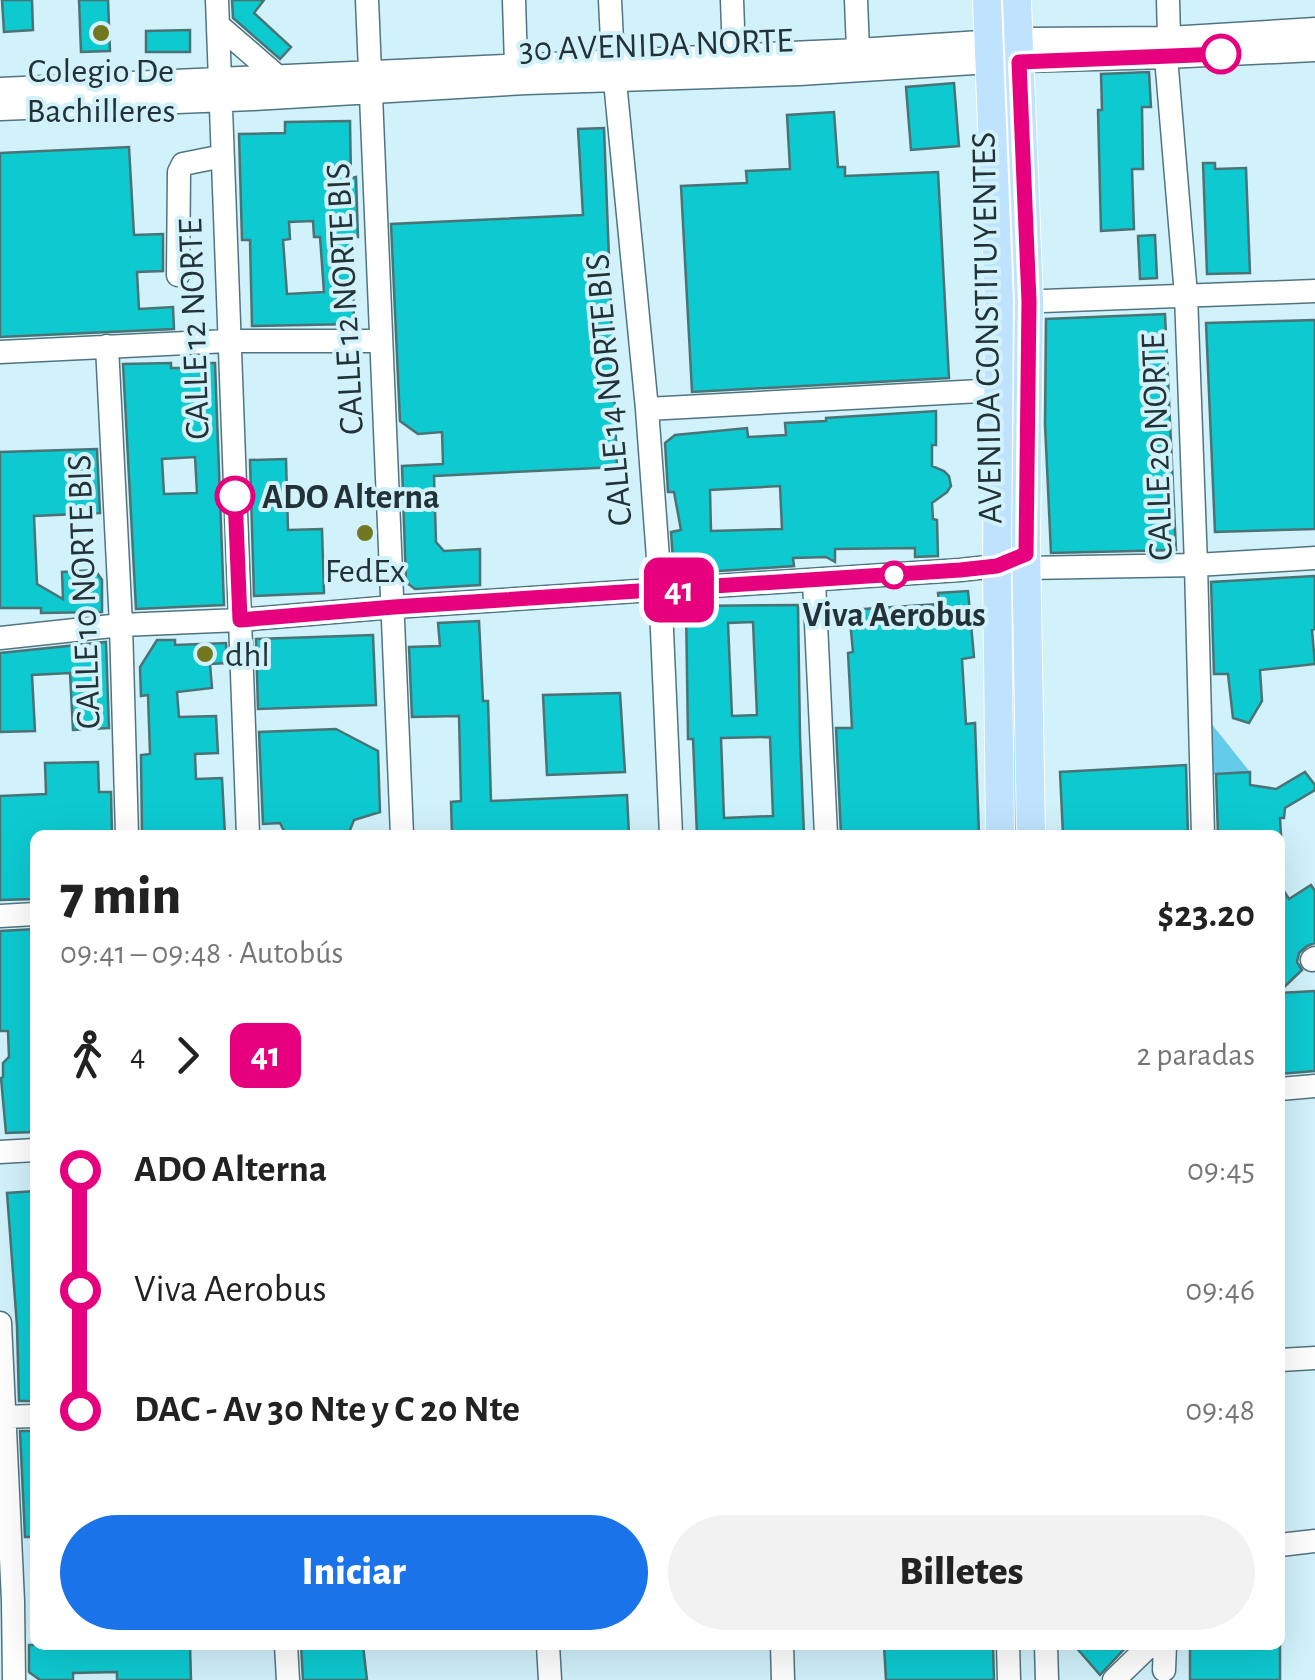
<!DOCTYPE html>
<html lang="es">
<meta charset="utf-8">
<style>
:root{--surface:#fff;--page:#f2f2f2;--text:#222;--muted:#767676;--accent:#1a73e8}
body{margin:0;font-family:"Alegreya Sans",sans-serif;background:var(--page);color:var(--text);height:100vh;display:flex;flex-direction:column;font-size:38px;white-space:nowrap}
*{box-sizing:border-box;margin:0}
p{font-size:32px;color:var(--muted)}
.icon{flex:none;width:55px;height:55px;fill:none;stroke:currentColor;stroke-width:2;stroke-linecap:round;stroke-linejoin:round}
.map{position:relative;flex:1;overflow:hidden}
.panel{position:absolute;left:30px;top:830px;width:1255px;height:820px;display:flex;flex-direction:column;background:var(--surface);border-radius:15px;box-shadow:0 10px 40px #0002}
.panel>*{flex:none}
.badge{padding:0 20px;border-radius:15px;font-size:35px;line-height:65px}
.map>.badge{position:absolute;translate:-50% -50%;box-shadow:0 0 0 5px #fff}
.legs{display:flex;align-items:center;gap:15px;height:110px;padding:0 30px;font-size:32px}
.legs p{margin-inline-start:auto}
.head{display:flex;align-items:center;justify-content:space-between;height:170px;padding:0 30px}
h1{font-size:55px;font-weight:800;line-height:75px}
.button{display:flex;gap:20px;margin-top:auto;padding:20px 30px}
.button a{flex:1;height:115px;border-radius:60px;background:var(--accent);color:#fff;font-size:40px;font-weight:800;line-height:115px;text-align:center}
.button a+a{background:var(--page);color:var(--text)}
ul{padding:0 30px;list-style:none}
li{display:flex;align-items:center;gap:35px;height:120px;font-size:38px}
li i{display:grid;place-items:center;width:15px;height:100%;margin:0 12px;background:currentColor}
li i::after{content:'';width:25px;height:25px;margin:-12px;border:8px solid;border-radius:50%;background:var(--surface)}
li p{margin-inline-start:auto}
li:first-child i{background:linear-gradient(#0000 50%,currentColor 0)}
li:last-child i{background:linear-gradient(currentColor 50%,#0000 0)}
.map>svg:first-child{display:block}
</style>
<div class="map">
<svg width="1315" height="1680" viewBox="0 0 1315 1680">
<rect width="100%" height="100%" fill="#d1f1fb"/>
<path fill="#65cbea" d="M1013,580L1018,587L1022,835H1010L1007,587Z
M1210,722L1250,772L1213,774Z"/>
<path fill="#0dcad1" stroke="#4b7375" stroke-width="2.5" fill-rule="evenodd" d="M2,0H32L33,30L4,32Z
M79,0H108L110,51L81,52Z
M232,0H264L254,13L291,47L280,59L233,18Z
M190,30V52H146V31Z
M1149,72L1151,107H1142L1143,169H1132L1134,229L1101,231L1098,110H1102L1101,74Z
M954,83L959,146L911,150L906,87Z
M834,112L838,167H845V176L938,172L949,378L692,392L681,186L747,183L746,171L790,169L787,115Z
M350,121L351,178L356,177L358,237H352L354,324L252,326L250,240H242L239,134L285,133V122ZM313,221L314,237H320L324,292L287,294L283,240L290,239L289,222Z
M604,128L617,467L434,476L436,542L444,551L480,549V585L415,589L406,582L402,466L443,464L442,432L418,434L400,421L391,224L583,215L578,129Z
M129,147L134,235L163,234V271L137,272L139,309L173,307L174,329L0,337V153Z
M1203,163H1215V169L1246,168L1250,273L1207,274Z
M1155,235L1157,278L1140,279L1138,236Z
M1165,314L1176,550L1051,553L1045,424L1046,319Z
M1315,320V529L1215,532L1206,323Z
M171,363V368H197L196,363H215L224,605L136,609L123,364ZM195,457L197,493L164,494L162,459Z
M936,411V445H932V466L944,471L949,476L951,486L947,492L932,503L933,519L937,520L938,556L915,557V548L835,549V562L826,557L793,558L794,566L674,574L671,532L681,530L674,492H668L665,443L675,435L747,428L748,437L786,435L785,423L826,421V418ZM780,486L782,529L711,531L710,490Z
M97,449L100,513L34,516L37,584L63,599L62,572L95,570L102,580V612L41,613V608H0V452Z
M286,459L288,530L322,529L324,593L254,596L250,460Z
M1315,576V629L1312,630L1315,664L1260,670L1262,701L1249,723L1233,718L1228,674H1214L1211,582Z
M968,591L974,657L962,659L966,724L975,723L979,835H841L836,728H852L848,653L853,652L849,610L939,604L938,593Z
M798,605L800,737L804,835H697L693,739H688L686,606ZM753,622L757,715L732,716L728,623ZM770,737L773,816L724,818L721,738Z
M479,621L483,701H488L491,801L627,795L629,835H452L451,802L461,801L459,716L412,717L409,647L440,646L438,623Z
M373,635L376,705L258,709L256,639Z
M157,640H175V645L226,643L227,663L210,664L212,688L177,692L179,717L216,716L218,753L195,754L196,779L222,778L225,835H142L141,755L150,754L148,695L141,696L140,667Z
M106,642L109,728L73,730L70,673L32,675L35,731L0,732V653Z
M620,693L625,772L547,775L543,695Z
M336,729L378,751L380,812L354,820L348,835H286L280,823L263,824L259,732Z
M98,762L99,792H111L112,835H35V899L0,900V796L46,794L45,763Z
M1186,765L1188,835H1063L1060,772Z
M1250,772V785L1276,789L1305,772L1315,785V790L1285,808L1284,818H1280L1281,835H1218L1216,774Z
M1280,885L1289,899L1311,885L1315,891V943L1307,946L1299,953L1297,962L1302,970L1280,991Z
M35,929V1132L6,1133L1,1078L3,1077V1063L9,1057L8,1031H0V931Z
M1315,991V1071L1280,1074V993Z
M35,1191V1218L32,1219L35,1255V1401H19L17,1326L7,1193Z
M20,1431H35V1537H25Z
M29,1645H190L191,1680H117V1672L73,1673V1680H40L29,1672Z
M301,1645H363L367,1680H303Z
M884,1645H993L994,1680H886Z
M1074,1645H1128L1100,1675Z
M1190,1645H1280V1680H1190Z"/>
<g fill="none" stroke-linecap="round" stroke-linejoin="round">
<defs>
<path id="minor" d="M217,0L248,835
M367,0L402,835
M514,0L516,65
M610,0L613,61L647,409L660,585L671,835
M732,0L734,55
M856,0L858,50
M1168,0L1169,38
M218,25L277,76
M1166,57L1186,295L1196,565L1203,835
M0,89L858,50L1028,39L1169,38L1315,29
M0,109L253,99L526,83L799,74L990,62L1166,57L1315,50
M178,275L179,172L183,164L213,158L222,159
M1014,302L1315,291
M107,346L121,625L127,835
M0,352L228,341H380
M647,409L999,390
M1010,574L1026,568L1196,565L1315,558
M814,581L826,835
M0,638L121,625L240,620L394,607L960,570L997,566L1026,554
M0,916L35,914
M1312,960L1315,958
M1280,1089L1315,1086
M0,1152L35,1150
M0,1323L13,1601L14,1680
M1280,1360L1315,1358
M0,1417L35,1416
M1280,1545L1315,1541
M286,1645L288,1680
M548,1645L550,1680
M782,1645L783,1680
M1008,1645L1009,1680
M1046,1645L1047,1680
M1164,1670L1165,1645
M1114,1680L1150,1645"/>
<path id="major" d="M987,0L999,303L997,566L1000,835
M1017,0L1029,301L1026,543L1031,835"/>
</defs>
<use href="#minor" stroke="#507581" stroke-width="25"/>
<use href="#major" stroke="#fff" stroke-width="30"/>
<use href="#minor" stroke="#fff" stroke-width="22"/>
<use href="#major" stroke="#bfe3fe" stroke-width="28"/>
</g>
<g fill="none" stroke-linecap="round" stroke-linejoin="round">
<defs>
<path id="line-1" d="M235,496L240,620L394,607L960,570L997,566L1026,554L1029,301L1019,62L1221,54"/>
</defs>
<use href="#line-1" stroke="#fff" stroke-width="22"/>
<use href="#line-1" stroke="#e6007e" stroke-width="15"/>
</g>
<g fill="#727720" stroke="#d1f1fb" stroke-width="4">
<circle cx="101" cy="33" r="10"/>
<circle cx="365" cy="533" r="10"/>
<circle cx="205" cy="654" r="10"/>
</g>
<g fill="#fff" stroke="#e6007e" stroke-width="5">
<circle cx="1221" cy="54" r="18"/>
<circle cx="235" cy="496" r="18"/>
<circle cx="894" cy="575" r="12"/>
</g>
<g text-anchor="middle" stroke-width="8" stroke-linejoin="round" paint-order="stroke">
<g font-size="35" fill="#223237" stroke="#d1f1fb">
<text transform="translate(656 44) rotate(-2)" y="12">30 AVENIDA NORTE</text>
<text transform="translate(344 299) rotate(-93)" y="12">CALLE 12 NORTE BIS</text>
<text transform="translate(986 328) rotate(-91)" y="12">AVENIDA CONSTITUYENTES</text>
<text transform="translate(193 329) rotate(-92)" y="12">CALLE 12 NORTE</text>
<text transform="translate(608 390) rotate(-95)" y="12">CALLE 14 NORTE BIS</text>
<text transform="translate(1156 447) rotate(-92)" y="12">CALLE 20 NORTE</text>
<text transform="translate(83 592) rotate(-92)" y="12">CALLE 10 NORTE BIS</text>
</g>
<g font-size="35" fill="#223237" stroke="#d1f1fb">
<text x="101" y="82">Colegio De<tspan x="101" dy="40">Bachilleres</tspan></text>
<text x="365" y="582">FedEx</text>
<text x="225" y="666" text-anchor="start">dhl</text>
</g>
<g font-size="35" font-weight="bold" fill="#223237" stroke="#d1f1fb" text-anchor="start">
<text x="262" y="508">ADO Alterna</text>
<text x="894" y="626" text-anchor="middle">Viva Aerobus</text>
</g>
</g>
</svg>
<b class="badge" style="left:679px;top:590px;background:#e6007e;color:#fff">41</b>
<section class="panel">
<div class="head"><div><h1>7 min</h1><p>09:41 – 09:48 · Autobús</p></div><b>$23.20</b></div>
<div class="legs"><svg class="icon" aria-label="walk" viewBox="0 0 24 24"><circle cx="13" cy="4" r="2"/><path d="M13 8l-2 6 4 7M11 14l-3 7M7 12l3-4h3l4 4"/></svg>4<svg class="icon" aria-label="forward" viewBox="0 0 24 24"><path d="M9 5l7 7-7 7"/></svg><b class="badge" style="background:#e6007e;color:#fff">41</b><p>2 paradas</p></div>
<ul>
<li><i style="color:#e6007e"></i><b>ADO Alterna</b><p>09:45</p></li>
<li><i style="color:#e6007e"></i><span>Viva Aerobus</span><p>09:46</p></li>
<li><i style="color:#e6007e"></i><b>DAC - Av 30 Nte y C 20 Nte</b><p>09:48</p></li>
</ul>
<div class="button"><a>Iniciar</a><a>Billetes</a></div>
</section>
</div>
